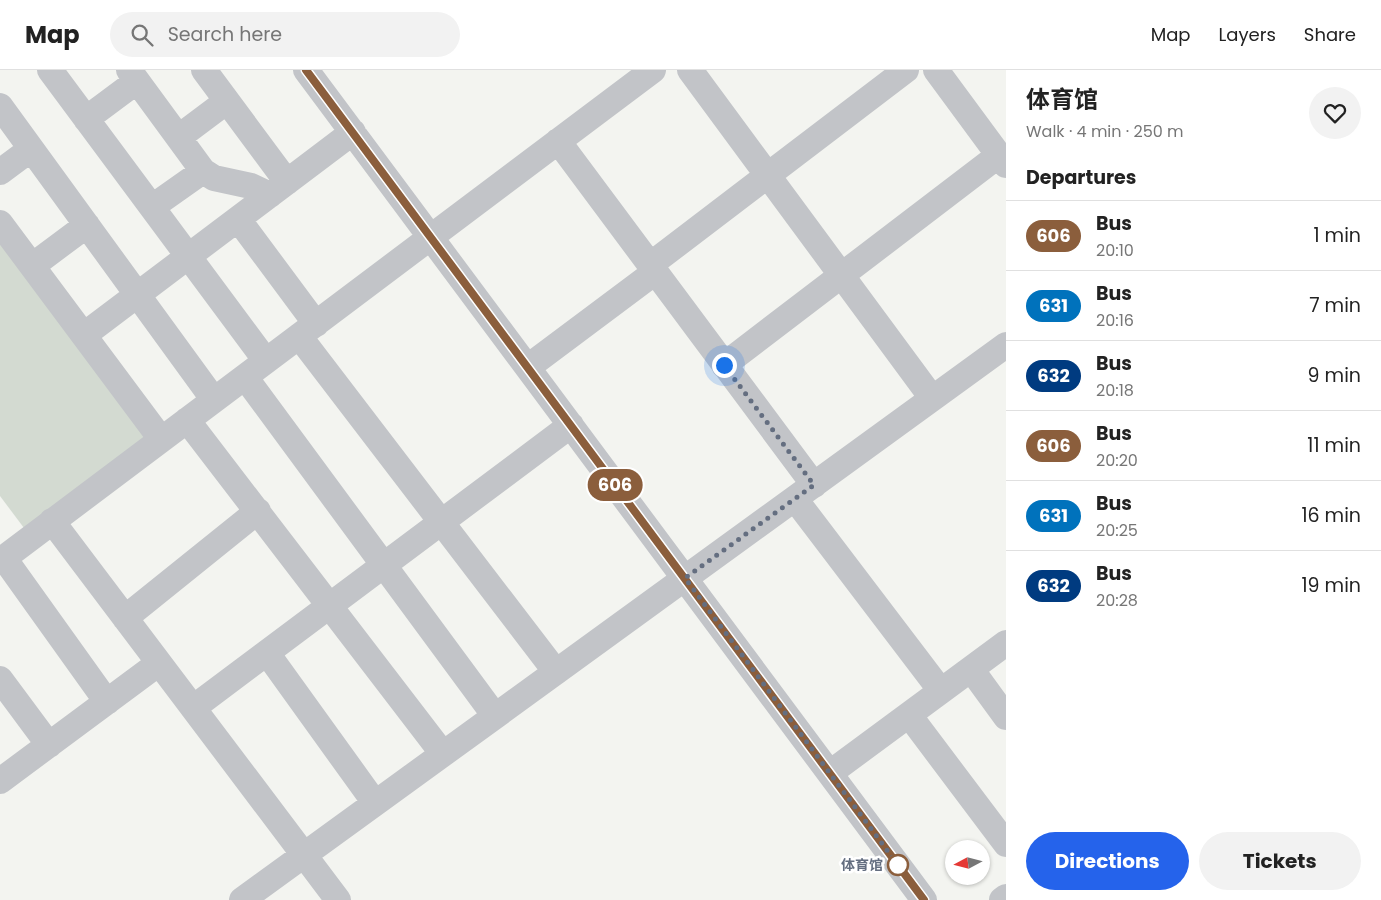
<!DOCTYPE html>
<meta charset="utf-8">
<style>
:root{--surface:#fff;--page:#f2f2f2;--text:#222;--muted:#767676;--line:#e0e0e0;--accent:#2563eb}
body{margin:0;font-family:Poppins,"Noto Sans SC",sans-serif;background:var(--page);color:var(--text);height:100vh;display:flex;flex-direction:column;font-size:19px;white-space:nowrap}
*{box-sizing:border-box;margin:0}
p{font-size:16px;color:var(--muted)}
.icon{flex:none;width:28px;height:28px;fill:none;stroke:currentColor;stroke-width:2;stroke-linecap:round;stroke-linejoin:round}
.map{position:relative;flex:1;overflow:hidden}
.details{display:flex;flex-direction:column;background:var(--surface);width:375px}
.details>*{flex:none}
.badge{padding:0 10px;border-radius:16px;font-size:18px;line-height:32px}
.needle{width:32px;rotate:263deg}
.fabs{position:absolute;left:945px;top:770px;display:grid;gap:10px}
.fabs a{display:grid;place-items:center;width:45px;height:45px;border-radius:50%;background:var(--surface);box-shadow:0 1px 4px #0004;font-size:25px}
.you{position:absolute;width:25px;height:25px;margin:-12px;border:4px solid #fff;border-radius:50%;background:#1a73e8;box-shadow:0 0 0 8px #1a73e833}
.map>.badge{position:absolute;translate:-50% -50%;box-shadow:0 0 0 2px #fff}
h2{padding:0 20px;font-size:19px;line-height:45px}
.round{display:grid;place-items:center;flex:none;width:52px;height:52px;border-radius:26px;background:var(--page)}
.headline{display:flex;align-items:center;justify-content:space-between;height:85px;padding:0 20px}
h1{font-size:24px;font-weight:700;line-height:38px}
.primary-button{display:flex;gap:10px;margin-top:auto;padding:10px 20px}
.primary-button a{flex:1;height:58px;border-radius:30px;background:var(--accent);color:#fff;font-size:20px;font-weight:700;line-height:58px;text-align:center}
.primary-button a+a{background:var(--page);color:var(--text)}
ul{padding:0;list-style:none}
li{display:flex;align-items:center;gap:15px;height:70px;padding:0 20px;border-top:1px solid var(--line)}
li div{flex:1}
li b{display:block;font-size:19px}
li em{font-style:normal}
li .badge{min-width:55px;font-weight:700;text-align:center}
header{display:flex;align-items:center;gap:30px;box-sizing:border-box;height:70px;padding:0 25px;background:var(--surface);border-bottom:1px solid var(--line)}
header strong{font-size:24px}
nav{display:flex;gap:28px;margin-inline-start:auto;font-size:18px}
.search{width:350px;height:45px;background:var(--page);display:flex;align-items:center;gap:12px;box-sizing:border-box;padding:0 18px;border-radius:28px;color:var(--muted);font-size:19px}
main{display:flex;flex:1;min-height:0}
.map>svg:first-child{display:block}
</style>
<header>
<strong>Map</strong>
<div class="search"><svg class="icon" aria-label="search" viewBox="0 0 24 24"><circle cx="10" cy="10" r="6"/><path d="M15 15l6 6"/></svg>Search here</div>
<nav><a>Map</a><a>Layers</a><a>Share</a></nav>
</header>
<main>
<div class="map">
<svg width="1006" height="830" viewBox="0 0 1006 830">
<rect width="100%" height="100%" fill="#f3f4f0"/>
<path fill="#d3dad1" d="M0,171L146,366L24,458L0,426Z"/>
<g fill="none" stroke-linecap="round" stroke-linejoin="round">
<path stroke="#c2c4c8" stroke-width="26" d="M50,0L266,291
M129,0L203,101L214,108L251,116L270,125
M204,0L287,112
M306,0L924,830
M690,0L932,328
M936,0L1006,95
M0,36L214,330
M86,49L137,11
M179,67L227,31
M558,71L814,415
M0,102L31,79
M152,137L203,101
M238,149L316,254
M0,153L161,369
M650,195L906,0
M32,196L87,155
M84,265L353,62
M299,266L556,602
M724,295L999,85
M528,297L655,202
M245,307L495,646
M187,350L443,684
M795,429L941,621
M52,451L338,830
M4,488L107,632
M0,491L653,0
M125,548L258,441
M267,583L375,733
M971,599L1006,647
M0,609L49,675
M193,638L571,355
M909,645L1006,774
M830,703L1006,573
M0,711L159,593
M242,830L1006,275
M1002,830L1006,827"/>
</g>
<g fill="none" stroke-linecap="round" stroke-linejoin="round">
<defs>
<path id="line" d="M306,0L924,830"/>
</defs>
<use href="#line" stroke="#fff" stroke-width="11"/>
<use href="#line" stroke="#8b5e3c" stroke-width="8"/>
<path stroke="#646e80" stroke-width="5" stroke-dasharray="0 9" d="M724,295L814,415L685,508L898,795"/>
</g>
<circle fill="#fff" stroke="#8b5e3c" stroke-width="2.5" cx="898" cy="795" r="10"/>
<g text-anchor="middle" stroke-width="5" stroke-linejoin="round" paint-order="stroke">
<g font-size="14" font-weight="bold" fill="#646e80" stroke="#fff" text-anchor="end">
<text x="883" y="800">体育馆</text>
</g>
</g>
</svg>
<div class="fabs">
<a><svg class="needle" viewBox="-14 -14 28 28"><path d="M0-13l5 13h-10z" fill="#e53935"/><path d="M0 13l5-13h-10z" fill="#767676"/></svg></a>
</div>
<div class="you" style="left:724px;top:295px"></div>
<b class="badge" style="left:615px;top:415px;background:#8b5e3c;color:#fff">606</b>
</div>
<section class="details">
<div class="headline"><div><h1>体育馆</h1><p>Walk · 4 min · 250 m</p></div><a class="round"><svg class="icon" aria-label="heart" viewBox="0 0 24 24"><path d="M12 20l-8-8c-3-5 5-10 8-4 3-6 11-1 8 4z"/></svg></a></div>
<h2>Departures</h2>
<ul>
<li><span class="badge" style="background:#8b5e3c;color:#fff">606</span><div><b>Bus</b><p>20:10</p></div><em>1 min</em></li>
<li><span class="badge" style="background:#0072bc;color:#fff">631</span><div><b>Bus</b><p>20:16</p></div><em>7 min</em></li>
<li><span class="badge" style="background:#003b80;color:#fff">632</span><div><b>Bus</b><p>20:18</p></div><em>9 min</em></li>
<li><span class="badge" style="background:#8b5e3c;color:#fff">606</span><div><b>Bus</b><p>20:20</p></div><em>11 min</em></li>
<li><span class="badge" style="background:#0072bc;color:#fff">631</span><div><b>Bus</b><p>20:25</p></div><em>16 min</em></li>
<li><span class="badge" style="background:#003b80;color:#fff">632</span><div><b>Bus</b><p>20:28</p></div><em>19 min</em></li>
</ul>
<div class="primary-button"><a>Directions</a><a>Tickets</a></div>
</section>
</main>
